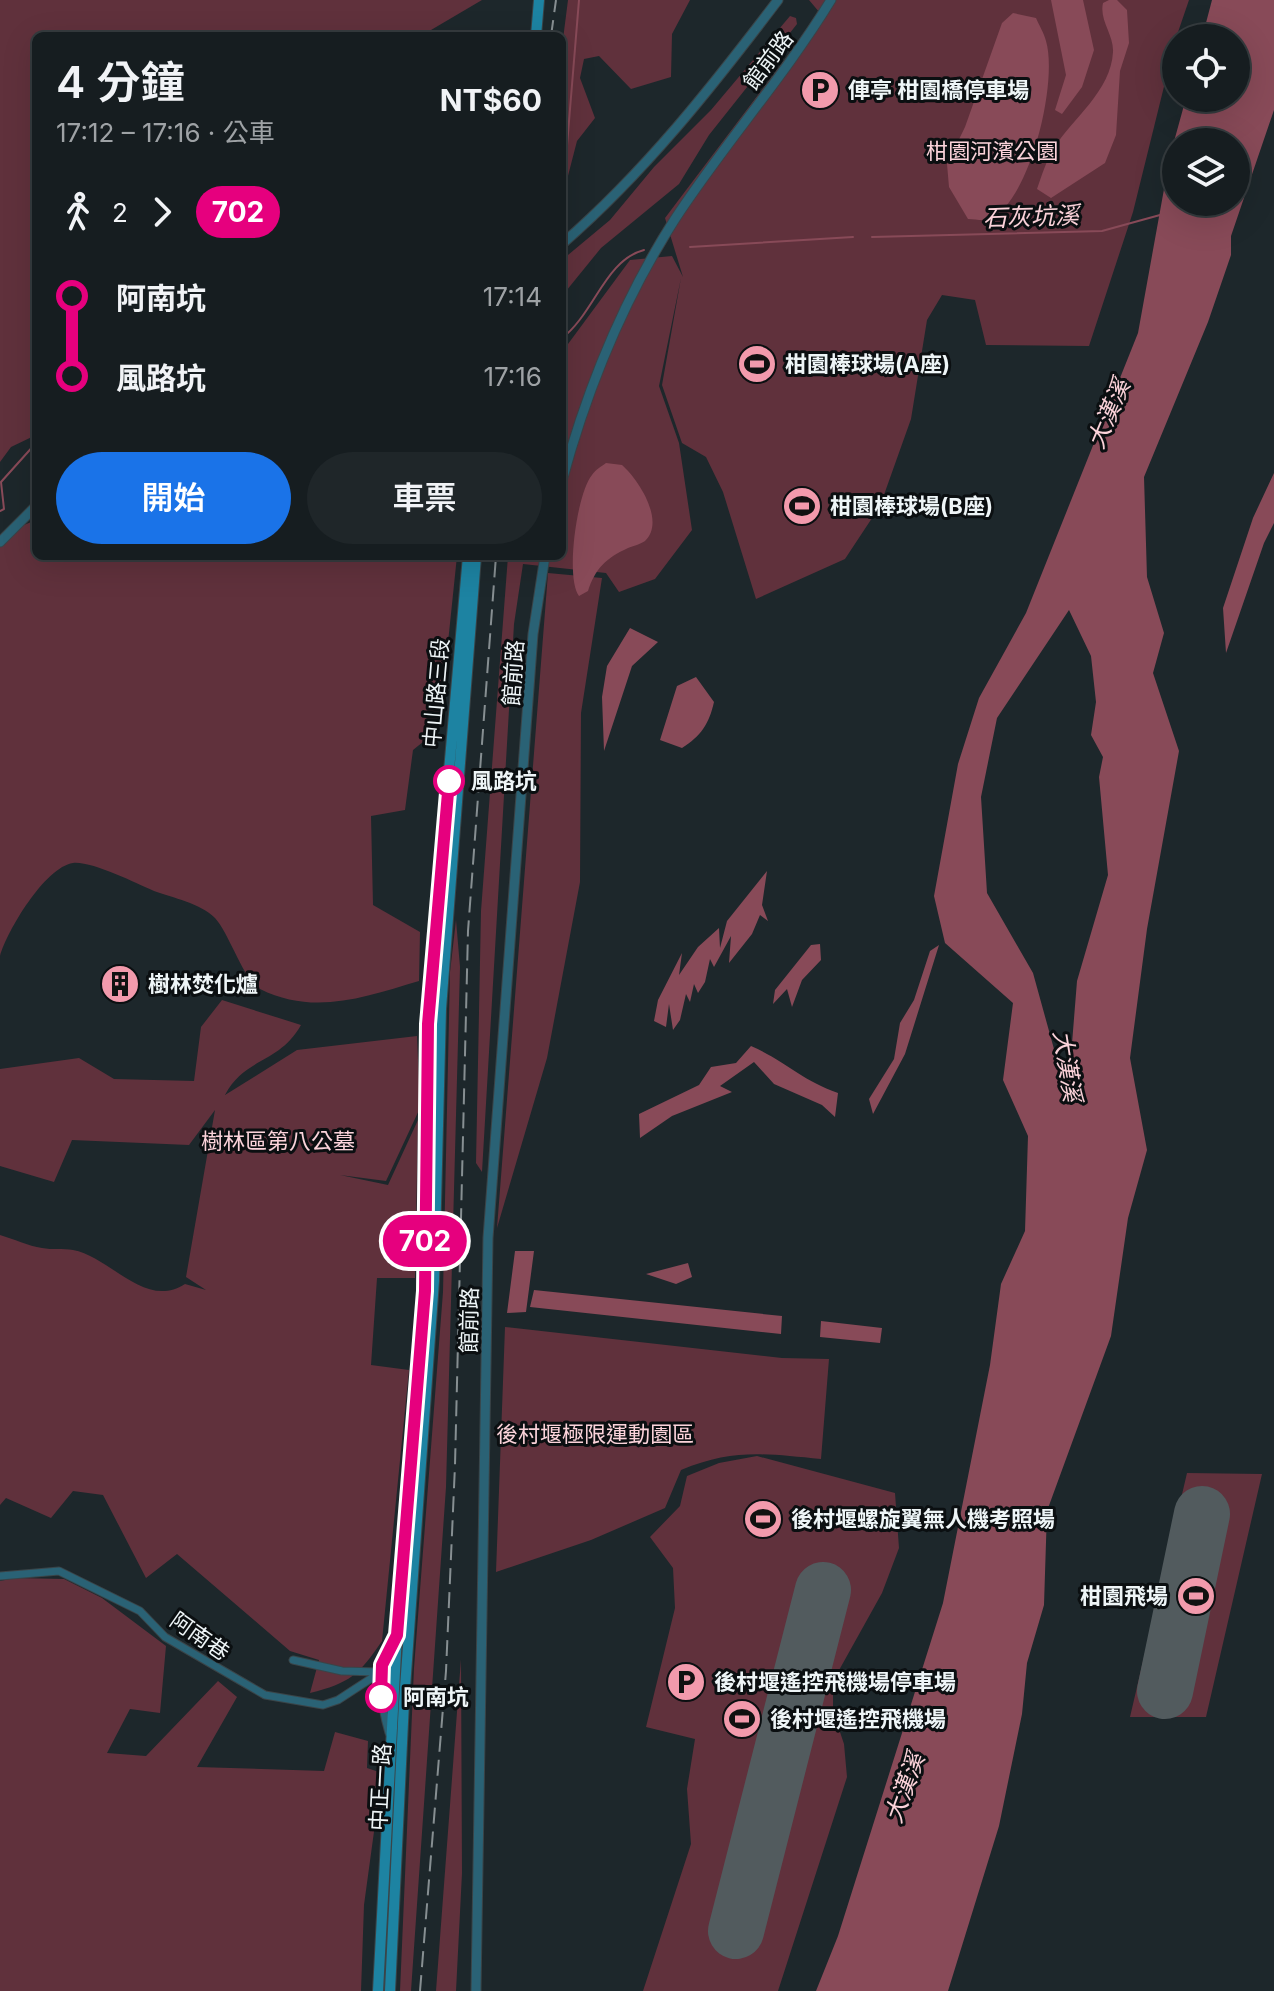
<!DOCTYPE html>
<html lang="zh-TW">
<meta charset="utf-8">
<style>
:root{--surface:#161d20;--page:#1f2629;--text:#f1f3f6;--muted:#9ea2a5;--line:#353b3e;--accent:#1a73e8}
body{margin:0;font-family:Inter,"Noto Sans TC",sans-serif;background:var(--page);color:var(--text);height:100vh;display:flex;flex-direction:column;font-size:30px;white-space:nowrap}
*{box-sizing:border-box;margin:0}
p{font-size:26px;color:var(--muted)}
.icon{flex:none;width:44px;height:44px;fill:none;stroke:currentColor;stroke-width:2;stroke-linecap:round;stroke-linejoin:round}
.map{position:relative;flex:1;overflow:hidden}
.sheet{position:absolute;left:32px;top:32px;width:534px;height:528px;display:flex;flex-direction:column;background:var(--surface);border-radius:12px;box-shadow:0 8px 32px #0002,0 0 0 2px var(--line)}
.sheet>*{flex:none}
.badge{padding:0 16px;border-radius:26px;font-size:28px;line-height:52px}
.fabs{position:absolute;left:1162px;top:24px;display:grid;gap:16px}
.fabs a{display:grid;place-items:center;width:88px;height:88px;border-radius:50%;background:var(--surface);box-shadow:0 8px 32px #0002,0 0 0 2px var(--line);font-size:40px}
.map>.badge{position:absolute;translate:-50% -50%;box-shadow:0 0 0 4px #fff}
.legs{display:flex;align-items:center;gap:12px;height:88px;padding:0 24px;font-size:26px}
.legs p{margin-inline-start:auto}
.headline{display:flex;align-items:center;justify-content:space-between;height:136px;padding:0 24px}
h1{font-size:44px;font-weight:600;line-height:60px}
.button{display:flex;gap:16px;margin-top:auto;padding:16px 24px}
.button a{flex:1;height:92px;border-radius:48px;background:var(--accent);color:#fff;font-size:32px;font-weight:600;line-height:92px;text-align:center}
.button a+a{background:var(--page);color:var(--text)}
ul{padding:0 24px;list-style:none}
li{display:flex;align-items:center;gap:28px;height:80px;font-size:30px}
li i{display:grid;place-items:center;width:12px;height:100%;margin:0 10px;background:currentColor}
li i::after{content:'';width:20px;height:20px;margin:-10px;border:6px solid;border-radius:50%;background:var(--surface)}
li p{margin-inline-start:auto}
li:first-child i{background:linear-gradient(#0000 50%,currentColor 0)}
li:last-child i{background:linear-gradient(currentColor 50%,#0000 0)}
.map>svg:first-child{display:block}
</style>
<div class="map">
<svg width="1274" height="1991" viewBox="0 0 1274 1991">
<rect width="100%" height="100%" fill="#1d272b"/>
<path fill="#60313c" d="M0,0H482L431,30L438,36H36V435L11,447L0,462Z
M568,0H690L672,34L671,77L631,89L599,56L584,59L580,78L595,118L577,141L562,199V47Z
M809,0H1189L1176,38L1133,212L1089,346L986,345L975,300L942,295L927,320L911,419L880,506L845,559L756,599L723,492L706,457L682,443L662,385L681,278L659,386L679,443L692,530L655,579L619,592L606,573L523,564L514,624L482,1172L476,1163L481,911L508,556H562V345L568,344L630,260L672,256L683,277L665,218L820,13Z
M790,16L796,18L797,24L709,135L679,184L601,248L562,296V260L610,220L654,167L711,110Z
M36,520V556H260L269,559L270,556H457L439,729L413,750L405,810L371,816L373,905L420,932L419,981C365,997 314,1016 260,989C244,981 229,933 215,918C200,903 173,898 154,891C135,883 92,861 73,863C45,867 7,931 0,956V535Z
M548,573L602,578L581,713L580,882L547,1058L497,1228Z
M456,920L460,967L446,1487L411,1991H400L414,1668L443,1292L450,972Z
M222,1000L301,1025C279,1064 245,1057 225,1095L297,1050L417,1036L420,1108L386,1181L340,1175L388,1185L418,1120L415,1278H377L371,1365L409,1370L382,1641C359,1675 350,1683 310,1693L319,1660L290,1651L177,1554L146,1578L103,1495L73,1491L51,1518L6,1498L0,1505V1235C14,1239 28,1246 42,1248C52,1250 63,1248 73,1250C111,1257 145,1310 185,1284L206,1290L186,1277L215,1110L189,1145L72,1140L54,1182L0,1166V1069L79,1058L114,1079L194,1081L201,1027Z
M505,1327L782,1358L829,1359L821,1459C766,1454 734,1448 681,1470L665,1508L591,1540L496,1572Z
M757,1456L895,1493L899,1548L882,1593L833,1681V1711L844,1744L847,1777L778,1991H643L691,1844L687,1789L695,1739L646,1727L675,1608L673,1568L650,1537L680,1506L687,1476L719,1463Z
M1187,1473L1262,1474L1206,1717H1130Z
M15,1578L64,1579L102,1598L166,1646L160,1713L130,1709L107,1753L146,1756L218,1681L237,1697L197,1767L324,1771L335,1732L368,1741L367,1768L382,1773L364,1905L361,1991H0V1581Z
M461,1659L462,1873L456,1991H436Z"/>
<path fill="#884a58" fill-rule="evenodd" d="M1051,0H1083L1094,50L1082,87L1062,114L1055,110L1066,75Z
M1109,0H1117L1127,10L1129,43L1120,71L1116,135L1105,163L1051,198L1037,189C1042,175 1046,161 1054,148C1073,118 1111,91 1113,52C1114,35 1099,20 1103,3Z
M1212,0H1274V110L1231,236V255L1208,322L1144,477L1147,577L1164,633L1153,673L1179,751L1147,929L1130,1058L1147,1150L1128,1218L1111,1336L1047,1511L1044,1605L1027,1663L1022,1714L999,1826L948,1991H816L838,1936L943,1603L990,1365L1001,1284L1025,1231L1028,1136L1003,1080L1013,1003L945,943L934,896L958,764L979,698L1026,613L1138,333L1170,156L1186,98H1236V38H1202ZM1176,142H1236V202H1176ZM1069,610L1091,656L1096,702L1091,735L1103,757L1099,777L1108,875L1077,981L1071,1056L1062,1078L1033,973L987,893L981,797L997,718Z
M1013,13L1036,18C1039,25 1044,33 1046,41C1058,81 1031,197 992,218C985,222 976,219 968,219L949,187L947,164L965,127L1002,23Z
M606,463L622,465C638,479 666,521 645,541C641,544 633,546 628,548C606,558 595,569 588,591L579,596C565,577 577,493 592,475C595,470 602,466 606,463Z
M1274,473V523L1264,543L1226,653L1223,608L1253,518Z
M630,628L658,642L632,666L604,751L602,697L607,666Z
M696,677L714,702C709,724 701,736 682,748L660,740L677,686Z
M767,871L762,905L768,921L760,915L752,934L729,963L731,936L714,967L710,959L705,982L698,993L694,984L690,1002L686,994L680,1020L673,1030L669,1004L666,1027L654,1021L658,1000L682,953L679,975L698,947L719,928L720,948L727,921Z
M820,944L821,960L802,980L792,1007L787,989L773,1004L775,990L811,945Z
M939,945L905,1054L873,1114L869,1099L894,1059L900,1023L914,1000L930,951Z
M751,1046C785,1061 801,1080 838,1093L835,1117L822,1105L774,1084L754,1062L720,1086L732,1092L672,1116L640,1138L639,1114L699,1085L711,1067L736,1063Z
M515,1251H534L526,1312L507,1313Z
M688,1263L692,1277L676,1284L646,1274Z
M534,1290L782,1316L781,1334L530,1307Z
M821,1321L882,1328L880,1343L820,1337Z"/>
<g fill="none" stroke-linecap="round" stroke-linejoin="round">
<path stroke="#884a58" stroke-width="2" d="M562,206L579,0
M872,237L1102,231L1160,215
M690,247L853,237
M562,338C594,314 605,260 644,250
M0,511L4,509L1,482L36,443"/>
<path stroke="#525b5e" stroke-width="56" d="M1165,1691L1202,1514
M736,1931L823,1590"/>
<defs>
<path id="minor" d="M0,1576L59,1571L140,1611L165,1637L265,1695L323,1705L338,1700L381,1672
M293,1660L342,1671L379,1672
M389,1733C377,1692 379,1673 397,1635H409"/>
<path id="tertiary" d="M562,244C645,172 712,87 778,0
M562,481C587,389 623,300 675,219C724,144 784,77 831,0
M0,542L36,506
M476,1991L488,1238L533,634L545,556"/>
<path id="secondary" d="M536,36L539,0
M378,1991L401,1559L425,1291L429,997L468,556
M390,1991L404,1702L434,1281L441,1009L476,556"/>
</defs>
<use href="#minor" stroke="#3a4448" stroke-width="9"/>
<use href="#tertiary" stroke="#3a4448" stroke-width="11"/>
<use href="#secondary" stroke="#3a4448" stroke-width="12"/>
<use href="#minor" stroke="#2a6275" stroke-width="7"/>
<use href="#tertiary" stroke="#2a6275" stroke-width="9"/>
<use href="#secondary" stroke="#1d83a2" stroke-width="10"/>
<path stroke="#878f92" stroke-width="2" stroke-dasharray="16 8" stroke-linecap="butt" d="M551,36L556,0
M420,1991L446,1671L455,1465L468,931L496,556"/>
</g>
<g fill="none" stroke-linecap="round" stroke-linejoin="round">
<defs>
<path id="line-1" d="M381,1697L382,1665L397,1635L425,1291L428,1024L449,781"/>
</defs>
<use href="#line-1" stroke="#fff" stroke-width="18"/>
<use href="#line-1" stroke="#e6007e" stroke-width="12"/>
</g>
<defs>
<symbol id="parking-disc" viewBox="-11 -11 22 22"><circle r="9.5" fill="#f29aac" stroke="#0b0f11"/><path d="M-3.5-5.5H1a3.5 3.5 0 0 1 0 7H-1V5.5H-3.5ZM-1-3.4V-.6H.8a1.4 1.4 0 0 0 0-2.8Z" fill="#111"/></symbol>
<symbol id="stadium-disc" viewBox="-11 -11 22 22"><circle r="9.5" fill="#f29aac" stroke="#0b0f11"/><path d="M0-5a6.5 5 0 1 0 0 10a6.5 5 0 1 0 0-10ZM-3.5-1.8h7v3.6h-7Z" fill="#111"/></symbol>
<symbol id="building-disc" viewBox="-11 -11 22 22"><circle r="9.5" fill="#f29aac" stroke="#0b0f11"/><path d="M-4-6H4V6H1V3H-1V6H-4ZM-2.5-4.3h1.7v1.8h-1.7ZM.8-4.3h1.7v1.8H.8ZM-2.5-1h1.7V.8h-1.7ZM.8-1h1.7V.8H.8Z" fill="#111"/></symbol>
</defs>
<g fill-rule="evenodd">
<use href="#parking-disc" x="798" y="68" width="44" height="44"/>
<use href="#stadium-disc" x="735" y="342" width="44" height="44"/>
<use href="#stadium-disc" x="780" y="484" width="44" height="44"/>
<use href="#building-disc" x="98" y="962" width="44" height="44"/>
<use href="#stadium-disc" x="741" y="1497" width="44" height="44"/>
<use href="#stadium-disc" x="1174" y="1574" width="44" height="44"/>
<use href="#parking-disc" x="664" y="1660" width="44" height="44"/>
<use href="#stadium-disc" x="720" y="1697" width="44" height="44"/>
</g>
<g fill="#fff" stroke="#e6007e" stroke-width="4">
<circle cx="449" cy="781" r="14"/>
<circle cx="381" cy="1697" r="14"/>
</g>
<g text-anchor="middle" stroke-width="6" stroke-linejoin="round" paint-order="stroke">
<g font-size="22" fill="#eef5f7" stroke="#0b0f11">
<text transform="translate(768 60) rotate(-53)" y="8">館前路</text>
<text transform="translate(513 673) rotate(-86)" y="8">館前路</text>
<text transform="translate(436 693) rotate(-85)" y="8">中山路三段</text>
<text transform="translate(469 1320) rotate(-89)" y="8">館前路</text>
<text transform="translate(200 1636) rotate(35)" y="8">阿南巷</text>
<text transform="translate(380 1787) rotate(-87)" y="8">中正一路</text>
</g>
<g font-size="22" font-weight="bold" fill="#eef5f7" stroke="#0b0f11" text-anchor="start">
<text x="848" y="98">俥亭 柑園橋停車場</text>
<text x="785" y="372">柑園棒球場(A座)</text>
<text x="830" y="514">柑園棒球場(B座)</text>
<text x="148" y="992">樹林焚化爐</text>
<text x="791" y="1527">後村堰螺旋翼無人機考照場</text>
<text x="1168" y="1604" text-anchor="end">柑園飛場</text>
<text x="714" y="1690">後村堰遙控飛機場停車場</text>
<text x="770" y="1727">後村堰遙控飛機場</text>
</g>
<g font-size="22" fill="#fbd3da" stroke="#0b0f11">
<text x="992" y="159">柑園河濱公園</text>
<text x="278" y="1149">樹林區第八公墓</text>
<text x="595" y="1442">後村堰極限運動園區</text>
</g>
<g font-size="22" font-weight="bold" fill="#eef5f7" stroke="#0b0f11" text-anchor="start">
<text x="471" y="789">風路坑</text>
<text x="403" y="1705">阿南坑</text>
</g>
<g font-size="24" font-style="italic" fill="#fbd2d9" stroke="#0b0f11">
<text transform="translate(1031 217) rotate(-2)" y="8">石灰坑溪</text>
<text transform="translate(1109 414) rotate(-67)" y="8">大漢溪</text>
<text transform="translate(1067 1066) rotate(81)" y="8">大漢溪</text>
<text transform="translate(905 1788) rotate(-70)" y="8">大漢溪</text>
</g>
</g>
</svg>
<div class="fabs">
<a><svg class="icon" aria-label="locate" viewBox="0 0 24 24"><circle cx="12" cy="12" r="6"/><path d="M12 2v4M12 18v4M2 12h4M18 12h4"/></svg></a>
<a><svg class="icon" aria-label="layers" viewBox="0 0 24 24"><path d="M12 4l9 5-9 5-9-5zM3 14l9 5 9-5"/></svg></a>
</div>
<b class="badge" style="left:425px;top:1241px;background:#e6007e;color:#fff">702</b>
<section class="sheet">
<div class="headline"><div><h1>4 分鐘</h1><p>17:12 – 17:16 · 公車</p></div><b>NT$60</b></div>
<div class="legs"><svg class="icon" aria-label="walk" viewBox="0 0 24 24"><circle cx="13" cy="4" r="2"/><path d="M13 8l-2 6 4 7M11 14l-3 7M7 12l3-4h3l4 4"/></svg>2<svg class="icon" aria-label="forward" viewBox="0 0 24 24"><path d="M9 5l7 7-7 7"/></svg><b class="badge" style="background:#e6007e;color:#fff">702</b></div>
<ul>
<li><i style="color:#e6007e"></i><b>阿南坑</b><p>17:14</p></li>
<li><i style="color:#e6007e"></i><b>風路坑</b><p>17:16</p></li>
</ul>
<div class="button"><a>開始</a><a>車票</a></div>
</section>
</div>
